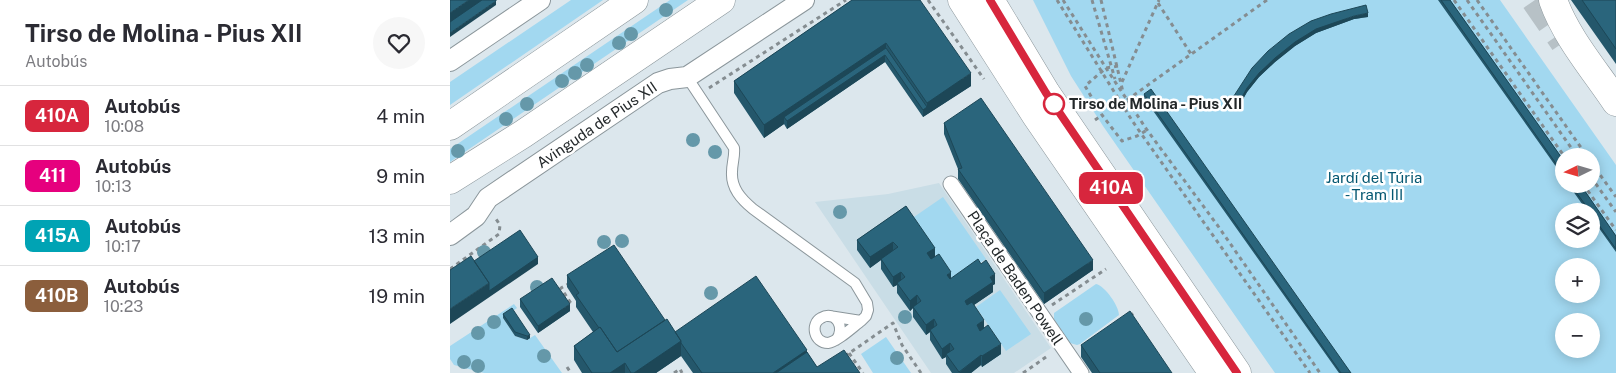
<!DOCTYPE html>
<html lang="es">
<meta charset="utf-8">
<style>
:root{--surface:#fff;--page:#f7f7f7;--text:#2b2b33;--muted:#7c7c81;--line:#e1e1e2}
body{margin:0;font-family:"Public Sans",sans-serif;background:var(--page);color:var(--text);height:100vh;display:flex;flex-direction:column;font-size:19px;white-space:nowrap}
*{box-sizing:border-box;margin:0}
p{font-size:16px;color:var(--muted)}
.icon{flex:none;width:28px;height:28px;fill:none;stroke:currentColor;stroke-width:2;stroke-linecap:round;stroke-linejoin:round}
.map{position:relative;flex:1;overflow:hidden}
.panel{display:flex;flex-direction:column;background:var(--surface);width:450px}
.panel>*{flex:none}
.badge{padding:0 10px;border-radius:8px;font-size:18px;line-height:32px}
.needle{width:32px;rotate:265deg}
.controls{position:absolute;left:1105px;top:148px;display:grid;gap:10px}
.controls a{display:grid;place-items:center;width:45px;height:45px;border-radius:50%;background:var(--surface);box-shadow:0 2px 12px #0003;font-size:25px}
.map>.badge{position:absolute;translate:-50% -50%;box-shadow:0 0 0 2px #fff}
.round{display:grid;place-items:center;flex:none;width:52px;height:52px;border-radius:26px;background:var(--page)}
.overview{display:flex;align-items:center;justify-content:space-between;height:85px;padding:0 25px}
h1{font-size:24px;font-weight:700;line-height:38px}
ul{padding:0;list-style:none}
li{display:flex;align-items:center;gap:15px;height:60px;padding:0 25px;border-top:1px solid var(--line)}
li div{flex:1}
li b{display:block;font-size:19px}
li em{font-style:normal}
li .badge{min-width:55px;font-weight:700;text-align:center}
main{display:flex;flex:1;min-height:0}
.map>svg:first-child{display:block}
</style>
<main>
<section class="panel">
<div class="overview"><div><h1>Tirso de Molina - Pius XII</h1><p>Autobús</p></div><a class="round"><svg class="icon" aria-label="heart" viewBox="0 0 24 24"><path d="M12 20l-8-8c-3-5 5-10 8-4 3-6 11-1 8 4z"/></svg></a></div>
<ul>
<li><span class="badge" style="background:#d7263d;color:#fff">410A</span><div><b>Autobús</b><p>10:08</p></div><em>4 min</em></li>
<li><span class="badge" style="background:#e6007e;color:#fff">411</span><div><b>Autobús</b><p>10:13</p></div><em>9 min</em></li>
<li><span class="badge" style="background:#00a3b4;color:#fff">415A</span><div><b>Autobús</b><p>10:17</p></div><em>13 min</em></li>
<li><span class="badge" style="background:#8b5e3c;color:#fff">410B</span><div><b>Autobús</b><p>10:23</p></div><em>19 min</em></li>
</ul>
</section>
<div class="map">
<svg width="1166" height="373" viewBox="0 0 1166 373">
<rect width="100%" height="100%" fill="#dce7ed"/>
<path fill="#c9dde6" d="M489,183L601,348L564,373H481L365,202L438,194Z"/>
<path fill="#a2d8f0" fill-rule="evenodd" d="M121,0H153L0,105V82Z
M220,0H238L0,162V149Z
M583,0H1050L1166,165V373H825L653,126L621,76ZM1114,156H1141V184H1114ZM1114,211H1141V239H1114ZM1114,266H1141V294H1114ZM1114,321H1141V349H1114Z
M493,197L536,259L503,281L461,219Z
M646,284C655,286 669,306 669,315L630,344L627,345L620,343L604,319V313Z
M550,290L581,334L556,351L526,307Z
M64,304L67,308L53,318L65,336L77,340L85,335L112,373H34L4,365L0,359V346Z
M436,337L461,373H423L411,354Z"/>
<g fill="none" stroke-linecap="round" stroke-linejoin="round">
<path stroke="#b7c1c6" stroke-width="28" stroke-dasharray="28 14" stroke-linecap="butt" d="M1085,0L1114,42"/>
<defs>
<path id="service" d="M237,77L284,148C285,156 282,163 282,172C281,188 291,199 303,209L405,283L417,303L418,310L416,316L411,321
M379,316L411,321C403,327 387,342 378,343C364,343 360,324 371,318C386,309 396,329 386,340"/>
<path id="pedestrian" d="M501,184L631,373"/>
<path id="minor" d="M0,61L90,0
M0,235L26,216L38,198L208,83L220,79L237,77L354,0"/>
<path id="primary" d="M512,0L585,114L763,373
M540,0L596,93L787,373
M1103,0C1116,37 1144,69 1166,102
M0,126L184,0
M0,180L73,134L271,0"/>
</defs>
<use href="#service" stroke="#8b969b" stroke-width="12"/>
<use href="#pedestrian" stroke="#8b969b" stroke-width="17"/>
<use href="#minor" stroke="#8b969b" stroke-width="22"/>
<use href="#primary" stroke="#8b969b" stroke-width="29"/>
<path stroke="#858d91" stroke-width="3" stroke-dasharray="4 4" stroke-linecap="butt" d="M478,0L534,79
M607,0L683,122L860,373
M613,0L656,68L697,130L768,226L870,373
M642,0L665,79
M651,0L673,92
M1004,0L1114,156
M1017,0L1127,156
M1027,0L1137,156
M708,3L741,54
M668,66L656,68L635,86L652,115L672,141L687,136L697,130
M672,82L709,0
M259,88L396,0
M677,100L817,0
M645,120L652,115
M1141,162L1166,197
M1141,177L1166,212
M1133,184L1166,230
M0,269L49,234L50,225L46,219
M120,283L111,288L122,305
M602,305L656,269
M680,316L686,311
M399,353L413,373
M395,356L443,323L452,345L471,373
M117,367L121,373
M224,373L230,369L232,373
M573,373L599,355"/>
<use href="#service" stroke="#fff" stroke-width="10"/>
<use href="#pedestrian" stroke="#fff" stroke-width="15"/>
<use href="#minor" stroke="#fff" stroke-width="20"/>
<use href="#primary" stroke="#fff" stroke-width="28"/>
</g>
<g fill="#6598a9">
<circle cx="216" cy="10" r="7"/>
<circle cx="181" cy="34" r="7"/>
<circle cx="169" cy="43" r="7"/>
<circle cx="137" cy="65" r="7"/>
<circle cx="125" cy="73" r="7"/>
<circle cx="112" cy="81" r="7"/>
<circle cx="77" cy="104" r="7"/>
<circle cx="56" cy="119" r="7"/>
<circle cx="243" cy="140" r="7"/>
<circle cx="8" cy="151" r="7"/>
<circle cx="265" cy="152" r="7"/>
<circle cx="390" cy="212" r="7"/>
<circle cx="172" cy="241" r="7"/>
<circle cx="154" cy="242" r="7"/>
<circle cx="34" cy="252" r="7"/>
<circle cx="87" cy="287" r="7"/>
<circle cx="261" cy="293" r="7"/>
<circle cx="455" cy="317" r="7"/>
<circle cx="636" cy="319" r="7"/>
<circle cx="44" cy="322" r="7"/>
<circle cx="28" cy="333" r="7"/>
<circle cx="94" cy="356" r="7"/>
<circle cx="447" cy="358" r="7"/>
<circle cx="14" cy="362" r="7"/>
<circle cx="28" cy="366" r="7"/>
</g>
<path fill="#24576b" d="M402,0L521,86L473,117L435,62L337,129L334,124L314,138L284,93V81Z
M988,0H1000L1114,161V178Z
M1121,0H1166V64Z
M918,17L904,19L866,33L845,46L825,62L809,77L797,92L787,110L780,106V102L861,21Z
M694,94L901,373H889L694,98Z
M494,123L643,270L594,304L508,179V169L494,134Z
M1118,184H1130L1166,236V252L1141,217V211H1137Z
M456,206L485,256L501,278L545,284L543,285V292L524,305L534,328L551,354L532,367L531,365L521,373H502L496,364V357L492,359L480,340V332L476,335L463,317V308L460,311L447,293V285L443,287L431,269V260L420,268L407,250V240Z
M117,275L215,320L225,332L357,352L367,367L410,373H243L231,356L206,373H132L124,360V346L143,332L126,307V301L117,287Z
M70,299L120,311L88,333L70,307Z
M53,314L80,338L77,340L65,336L53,318Z
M631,345L722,373H642L631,357Z"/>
<path fill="#1d4757" d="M19,0H34L0,25V13Z
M46,1V5L0,37V33Z
M918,13V17L904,19L866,33L845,46L825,62L809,77L797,92L787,110V106L797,88L809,73L825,58L845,42L866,29L904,16Z
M436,43V55H435V62L337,129V121L334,117V124L314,138V125Z
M521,73V86L473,117V110L477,107V103Z
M443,242V252L431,259V260L420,268V257Z
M485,248V258L477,263V253Z
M88,257V264L0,324V309L39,283Z
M643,260V270L594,304V293Z
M451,272V282L447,283V285L443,287V277Z
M501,272V282L497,275Z
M545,274V284L543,285V292L515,311V301L540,277Z
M467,295V305L463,307V308L460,311V301Z
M120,304V311L88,333V326Z
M484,319V330H480V332L476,335V325Z
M534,320V330L527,335V325Z
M80,335V338L77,340V336Z
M231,341V356L206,373H184Z
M500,343V354H496V357L492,359V349Z
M551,344V354L532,367V356Z
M357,350V362L341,373H323Z
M531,355V365L521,373H509Z
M175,363V373H160Z"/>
<path fill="#2a657c" stroke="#1d4757" d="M0,0H19L0,13Z
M32,0H46V1L0,33V22Z
M402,0H470L521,73L477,103L436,43L314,125L284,81Z
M991,0H1000L1114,161V175Z
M1132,0H1166V49Z
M916,5L918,13L904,16L866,29L845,42L825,58L809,73L797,88L787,106L780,102L802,68L818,51L839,34L861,21L881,14Z
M436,48L477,107L473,110L435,55L337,121L334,117Z
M701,89L901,373H891L694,94Z
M531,98L643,260L594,293L508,169L512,168L494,123Z
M1120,184H1130L1166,236V249L1141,214V211H1140Z
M456,206L485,248L477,253L481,259L489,254L501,272L497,275L500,279L528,259L531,264L536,260L545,274L540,277L543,282L515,301L517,305L522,302L534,320L527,325L530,331L538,325L551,344L532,356L531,355L509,372L496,354L504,349L500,343L492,349L480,330L487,325L484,319L476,325L463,307L471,301L467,295L460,301L447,283L455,277L451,272L443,277L431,259L448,247L443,242L420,257L407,240Z
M70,230L88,257L39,291V283L24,261Z
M164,245L215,320L167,352L150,327L149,328L126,295L129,293L117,275Z
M21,256L39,283L0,309V270Z
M306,276L357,350L323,373H252L231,343V341L225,332Z
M102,278L120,304L88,326L70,299Z
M62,308L80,335L77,336L65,332L53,314Z
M680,311L722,373H650L631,345Z
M217,319L231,341L184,373H181L175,363L160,373H142L124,346L150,327L167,352Z
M394,350L410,373H326L357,352L367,367Z"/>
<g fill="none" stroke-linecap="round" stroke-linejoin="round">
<defs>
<path id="line" d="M540,0L596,93L787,373"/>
</defs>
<use href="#line" stroke="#fff" stroke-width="11"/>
<use href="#line" stroke="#d7263d" stroke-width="8"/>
</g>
<circle fill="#fff" stroke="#d7263d" stroke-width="2.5" cx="604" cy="104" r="10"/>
<g text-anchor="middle" stroke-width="5" stroke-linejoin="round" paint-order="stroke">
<g font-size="15" font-weight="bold" fill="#23282a" stroke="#fff" text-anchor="start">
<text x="619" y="109">Tirso de Molina - Pius XII</text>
</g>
<g font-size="15" fill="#23282a" stroke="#fff">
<text transform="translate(147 125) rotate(-34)" y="5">Avinguda de Pius XII</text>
<text transform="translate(565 278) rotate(56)" y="5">Plaça de Baden Powell</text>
</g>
<g font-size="15" fill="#045771" stroke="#fff">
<text x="924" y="183">Jardí del Túria<tspan x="924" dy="17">- Tram III</tspan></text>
</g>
</g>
</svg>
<div class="controls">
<a><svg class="needle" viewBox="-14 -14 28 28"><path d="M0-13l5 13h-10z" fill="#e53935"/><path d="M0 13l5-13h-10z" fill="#7c7c81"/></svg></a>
<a><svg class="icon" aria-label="layers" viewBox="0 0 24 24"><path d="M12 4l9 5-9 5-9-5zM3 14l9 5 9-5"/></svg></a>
<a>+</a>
<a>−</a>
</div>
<b class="badge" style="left:661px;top:188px;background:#d7263d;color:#fff">410A</b>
</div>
</main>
